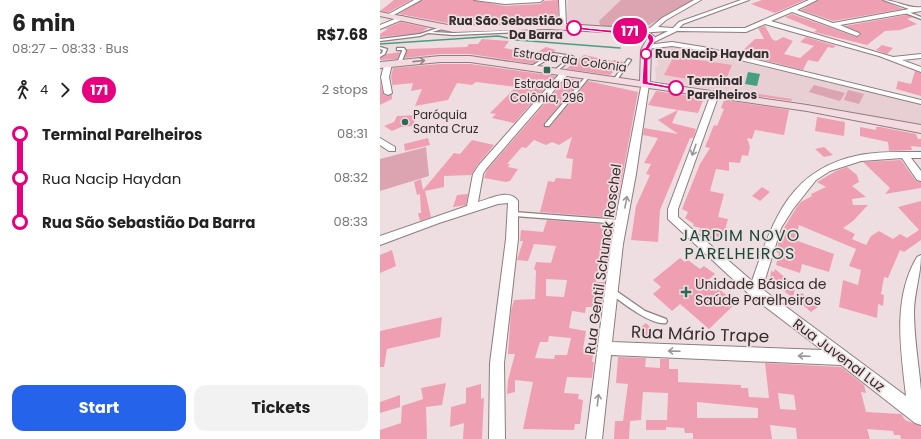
<!DOCTYPE html>
<meta charset="utf-8">
<style>
:root{--surface:#fff;--page:#f2f2f2;--text:#222;--muted:#767676;--accent:#2563eb}
body{margin:0;font-family:Poppins,sans-serif;background:var(--page);color:var(--text);height:100vh;display:flex;flex-direction:column;font-size:15px;white-space:nowrap}
*{box-sizing:border-box;margin:0}
p{font-size:13px;color:var(--muted)}
.icon{flex:none;width:22px;height:22px;fill:none;stroke:currentColor;stroke-width:2;stroke-linecap:round;stroke-linejoin:round}
.map{position:relative;flex:1;overflow:hidden}
.drawer{display:flex;flex-direction:column;background:var(--surface);width:380px}
.drawer>*{flex:none}
.badge{padding:0 8px;border-radius:13px;font-size:14px;line-height:26px}
.map>.badge{position:absolute;translate:-50% -50%;box-shadow:0 0 0 2px #fff}
.legs{display:flex;align-items:center;gap:6px;height:44px;padding:0 12px;font-size:13px}
.legs p{margin-inline-start:auto}
.head{display:flex;align-items:center;justify-content:space-between;height:68px;padding:0 12px}
h1{font-size:22px;font-weight:700;line-height:30px}
.primary-button{display:flex;gap:8px;margin-top:auto;padding:8px 12px}
.primary-button a{flex:1;height:46px;border-radius:12px;background:var(--accent);color:#fff;font-size:16px;font-weight:700;line-height:46px;text-align:center}
.primary-button a+a{background:var(--page);color:var(--text)}
ul{padding:0 12px;list-style:none}
li{display:flex;align-items:center;gap:14px;height:44px;font-size:15px}
li i{display:grid;place-items:center;width:6px;height:100%;margin:0 5px;background:currentColor}
li i::after{content:'';width:10px;height:10px;margin:-5px;border:3px solid;border-radius:50%;background:var(--surface)}
li p{margin-inline-start:auto}
li:first-child i{background:linear-gradient(#0000 50%,currentColor 0)}
li:last-child i{background:linear-gradient(currentColor 50%,#0000 0)}
main{display:flex;flex:1;min-height:0}
.map>svg:first-child{display:block}
</style>
<main>
<section class="drawer">
<div class="head"><div><h1>6 min</h1><p>08:27 – 08:33 · Bus</p></div><b>R$7.68</b></div>
<div class="legs"><svg class="icon" aria-label="walk" viewBox="0 0 24 24"><circle cx="13" cy="4" r="2"/><path d="M13 8l-2 6 4 7M11 14l-3 7M7 12l3-4h3l4 4"/></svg>4<svg class="icon" aria-label="forward" viewBox="0 0 24 24"><path d="M9 5l7 7-7 7"/></svg><b class="badge" style="background:#e6007e;color:#fff">171</b><p>2 stops</p></div>
<ul>
<li><i style="color:#e6007e"></i><b>Terminal Parelheiros</b><p>08:31</p></li>
<li><i style="color:#e6007e"></i><span>Rua Nacip Haydan</span><p>08:32</p></li>
<li><i style="color:#e6007e"></i><b>Rua São Sebastião Da Barra</b><p>08:33</p></li>
</ul>
<div class="primary-button"><a>Start</a><a>Tickets</a></div>
</section>
<div class="map">
<svg width="541" height="439" viewBox="0 0 541 439">
<rect width="100%" height="100%" fill="#efdee1"/>
<path fill="#e7cfd4" d="M188,0H316L271,28L233,30L192,26L187,19Z
M298,47L541,104V125L431,104L276,81L275,67L278,66L276,48Z"/>
<path fill="#dca4b0" d="M241,0H314L265,27L235,28L220,25L219,21Z
M434,85L465,93L460,101L429,92Z
M468,90L484,94L479,104L464,100Z
M46,147L49,176L0,191V159Z"/>
<path fill="#469f81" d="M368,72L380,74L377,86L365,84Z"/>
<g fill="none" stroke-linecap="round" stroke-linejoin="round">
<path stroke="#469f81" stroke-width="1.5" d="M0,44L118,36L137,40L240,48"/>
</g>
<path fill="#ef9fb2" fill-rule="evenodd" d="M14,0H31L9,12L0,11Z
M42,0H93L125,6L160,4L164,1L178,0V17L176,22L73,24L19,14Z
M382,0H425L395,13L371,4Z
M438,0H502L523,9L453,21L421,10Z
M412,14L476,37L481,35V33L465,26L526,15L533,17L527,19L537,24L520,30L505,31L487,45L434,32L437,30L405,17Z
M21,22L48,28L40,33L0,37V34L8,29H4Z
M385,26L392,39L396,41L403,37L413,41L404,54L420,58L434,46L420,42L426,37L456,46L453,48L448,47L438,62L428,60L423,70L359,54L375,39H384L378,28Z
M102,39L129,41L124,48L156,53L166,47L176,50L153,64L90,54H60L25,58L26,49L87,47L89,44H98Z
M502,45L513,48L507,54L496,50Z
M20,52L17,59L0,60V58L7,54Z
M299,52L315,55L313,59L352,65L344,84L338,81L337,84L284,75L294,56H297Z
M204,55L232,61L234,60L244,62L230,75L186,69Z
M60,64H90L176,76L134,123L112,118L116,114L110,113L136,87L96,82L92,85L77,83L68,100L35,106L42,89L31,91L33,83L13,85V88L11,77L13,68Z
M535,71L541,73V96L516,89L518,81L531,84Z
M187,78L201,80L164,123V127H170L208,81L258,92L238,199H236L233,214L235,215L234,218L160,212L168,181L174,182L176,178L191,179L193,159L186,158L192,137L179,145L172,142L166,145L154,140L146,148L142,147L127,164H130L128,167L138,169L130,181L126,182L104,178L107,170Z
M0,80L3,94L7,96L12,94V99L0,105Z
M276,91L324,98L318,113L298,110L292,123L316,129L313,138H310L280,210L278,242L251,240L256,206L270,175L266,174L271,164L264,163L278,138L263,135L264,128L298,134L278,120L298,110L268,105Z
M363,92L379,94L412,99L411,101L362,94Z
M344,100L409,110L404,135L375,130L372,139L367,138L370,147L368,156L362,155L360,163L349,162V171L336,169L330,191L344,194L338,217L348,219L343,238L335,236L333,241L319,231L321,228L313,226L314,224L305,218L308,212L302,209L320,164L330,148L325,147L334,125L337,126L344,109L341,108Z
M38,115L32,126L21,127L12,131L4,126L14,122L17,116Z
M437,117L465,122L464,136L435,131Z
M480,127L496,130V127H500L536,134L538,139H541V147L531,146L532,150L509,151L508,142L480,136Z
M48,138L50,145L25,151L24,144Z
M92,140L114,145L98,164L91,175L64,176V187L45,191L51,217L40,221L38,213H41L40,194L37,195L34,182L41,179L43,190L74,153L80,154Z
M444,147L453,155L444,157L435,149Z
M521,160L536,181L541,182V188L505,194L510,188L483,162Z
M467,167L477,175L479,182L472,186L486,197L472,199L473,205H488L473,221L463,228L475,234L472,239L486,245L491,236L499,231L513,239L520,234L527,238L539,230L518,207L541,201V240L524,252L520,250L508,278L504,277L501,294L504,295L503,306L498,304L497,318L459,307L463,280L478,285L481,270L469,266L476,249L419,225L415,240L454,254L449,272L422,264L420,273L396,265L399,253L396,252L401,233L418,205L421,202L432,196L431,194L446,187L437,182L456,171Z
M382,187L390,192L380,201L372,196Z
M88,194L86,205L73,207L77,195Z
M167,220L233,225L227,266H219L216,282H225L221,307H206L205,313L192,311L189,328L206,331L203,349H214L212,362H214L212,378L187,377L184,393L199,394L198,399L203,400L200,424H195L194,430L143,429L153,382L135,380V392L127,394L128,380L135,354H128L131,311L134,300L155,299L156,270H154L156,262L171,263L176,246L154,244L148,261L137,260L143,241H140L141,230L163,232ZM166,279L187,280L184,297L166,296ZM169,336L191,338L187,355H175L174,359L155,358L160,342H168Z
M12,250L16,266L0,273V255Z
M300,258L305,262L308,260L320,269L324,266L335,274L328,280L356,303L329,329L300,304L292,311L273,294L281,287L273,280Z
M395,269L408,280V285L415,288L413,298L390,280L391,271L394,272Z
M422,293L438,307L431,312L415,298Z
M62,317L60,337L7,349L4,367H0V331Z
M266,323L273,330L267,337L259,329Z
M238,357L266,358L265,367L280,368V359H289V369H298V382L361,385V388H368L369,397L389,398L385,363L461,367L484,385L486,393L481,392L486,412L521,414L525,420L541,426V439H521L520,435H514L513,431L487,429L490,439H417L416,428L390,425L392,439H313V433H305L304,428L286,427V430H266V420H287L288,393L263,392L261,420L250,421L249,439H234L235,421H243L248,384L236,383ZM398,393L414,395L416,410L400,409ZM317,402L378,408V418H317Z
M66,383L62,405L46,407L47,439H0V430L21,423L22,406L43,399L41,388Z
M101,384V399L104,398L102,439H83L84,423L70,427L71,407L86,403V388Z
M20,395V407L0,413V402Z"/>
<g fill="none" stroke-linecap="round" stroke-linejoin="round">
<defs>
<path id="lane" d="M526,11L541,17V19L525,13V12Z
M61,27H62V29L52,32L73,33L141,30L143,31L141,32L73,35L48,33L40,36L0,41V39L40,34Z
M0,47L7,49L5,54L0,57V54L2,53L3,50L0,49Z
M17,48H24L26,51L21,63L19,64L17,63L22,51V50H17Z
M173,53L192,56L194,57L176,72L174,71L175,70L189,58L175,55L153,68L150,67Z
M248,59L251,60L237,80H235L234,79Z
M208,74L211,75L169,126H165V124Z
M134,212L241,220L244,222L241,224L134,216L131,214Z
M232,288L265,311L286,319L287,321L286,323C272,326 241,302 230,293L229,291L230,289Z"/>
<path id="street" d="M34,0H41L12,16L7,15Z
M94,0H163L160,2L125,4Z
M179,0H185L186,27L183,29L180,27Z
M314,0H321L286,20L278,27L293,28L299,22L361,0H369L303,24L299,28H365L429,0H437L417,10L453,23L529,9L503,0C516,0 529,9 541,7V11L460,25L479,33L480,34L477,36L412,12L391,21L513,57L541,54V58L522,60L541,67V72L499,56L385,24L366,32L297,31L272,43L269,41L270,40L288,31L258,33L255,31L270,28L282,18Z
M22,16L25,18L24,19L0,29V25Z
M292,42L323,47L541,100V104L323,51L292,46L267,49L264,47L267,45Z
M5,62L12,64L9,77L12,93L8,95L4,93L1,77Z
M183,70L190,72L106,169L103,174L98,202C110,199 130,188 138,201V239L124,363L125,439H109L110,363L126,239L128,203L118,204L59,223L0,245V236L87,206L93,174L99,165Z
M262,82L269,84L256,174L243,244L232,342L442,350L370,295L288,219V209L331,94L338,92L339,94L298,209V217L372,281C393,220 409,169 480,155C500,151 521,152 541,152V158H531L541,171V181L537,180L522,158L481,161L450,171L436,180L413,209L401,228L382,289L526,396C521,350 512,299 537,257L541,255C541,275 534,293 534,312C534,339 539,365 541,391C541,402 541,414 541,425L535,423L461,365L231,355L222,439H206L231,244Z
M0,138L15,147V151H9L0,145Z"/>
<path id="secondary" d="M0,12L73,26L168,23L265,29L276,38L271,50L270,82L427,105L541,125V133L427,111L90,62H60L0,68V62L60,56H90L260,81L261,50L267,39L263,34L168,29L73,32L0,16Z"/>
</defs>
<use href="#lane" stroke="#8c7d80" stroke-width="2.5"/>
<use href="#street" stroke="#8c7d80" stroke-width="2"/>
<use href="#secondary" stroke="#8c7d80" stroke-width="2"/>
<use href="#lane" fill="#fff" fill-rule="evenodd"/>
<use href="#street" fill="#fff" fill-rule="evenodd"/>
<use href="#secondary" fill="#f4dbe1" fill-rule="evenodd"/>
</g>
<defs><path id="oneway-shaft" d="M-6 0H5M1.5-3L5.5 0L1.5 3" fill="none" stroke-width="1.6" stroke-linecap="round" stroke-linejoin="round"/></defs>
<use stroke="#948488" href="#oneway-shaft" transform="translate(39 61) rotate(-6)"/>
<g stroke="#9a9697">
<use href="#oneway-shaft" transform="translate(314 150) rotate(109)"/>
<use href="#oneway-shaft" transform="translate(246 202) rotate(-79)"/>
<use href="#oneway-shaft" transform="translate(294 351) rotate(-178)"/>
<use href="#oneway-shaft" transform="translate(424 356) rotate(-178)"/>
<use href="#oneway-shaft" transform="translate(218 400) rotate(-83)"/>
</g>
<path fill="#e6007e" stroke="#fff" d="M194,26C206,28 218,29 230,30C243,31 262,26 273,36L274,41L268,50V82L299,88L296,90L262,84L264,50L269,41L266,35L258,33H231L193,29Z"/>
<g fill="#fff" stroke="#e6007e" stroke-width="2">
<circle cx="194" cy="28" r="7"/>
<circle cx="266" cy="54" r="5"/>
<circle cx="296" cy="88" r="7"/>
</g>
<g fill="#2e6b56" stroke="#efdee1" stroke-width="1.5">
<rect x="163" y="66" width="8" height="8" rx="2"/>
<circle cx="25" cy="122" r="4"/>
<path d="M304 286h4v4h4v4h-4v4h-4v-4h-4v-4h4z"/>
</g>
<g text-anchor="middle" stroke-width="3.5" stroke-linejoin="round" paint-order="stroke">
<g font-size="12" font-weight="bold" fill="#342e2f" stroke="#efdee1" text-anchor="start">
<text x="183" y="25" text-anchor="end">Rua São Sebastião<tspan x="183" dy="14">Da Barra</tspan></text>
<text x="275" y="58">Rua Nacip Haydan</text>
<text x="307" y="85">Terminal<tspan x="307" dy="14">Parelheiros</tspan></text>
</g>
<g font-size="12" fill="#342e2f" stroke="#efdee1">
<text transform="translate(190 60) rotate(8)" y="4">Estrada da Colônia</text>
</g>
<g font-size="12" fill="#342e2f" stroke="#efdee1">
<text x="167" y="88">Estrada Da<tspan x="167" dy="14">Colônia, 296</tspan></text>
<text x="33" y="119" text-anchor="start">Paróquia<tspan x="33" dy="14">Santa Cruz</tspan></text>
</g>
<g font-size="14" fill="#342e2f" stroke="#efdee1">
<text transform="translate(223 259) rotate(-82)" y="5">Rua Gentil Schunck Roschel</text>
<text transform="translate(459 355) rotate(37)" y="5">Rua Juvenal Luz</text>
</g>
<g font-size="14" fill="#342e2f" stroke="#efdee1" text-anchor="start">
<text x="315" y="289">Unidade Básica de<tspan x="315" dy="16">Saúde Parelheiros</tspan></text>
</g>
<g font-size="16" letter-spacing="1" fill="#184a3a" stroke="#efdee1">
<text x="360" y="241">JARDIM NOVO<tspan x="360" dy="18">PARELHEIROS</tspan></text>
</g>
<g font-size="17" fill="#342e2f" stroke="#efdee1">
<text transform="translate(320 334) rotate(2)" y="6">Rua Mário Trape</text>
</g>
</g>
</svg>
<b class="badge" style="left:250px;top:31px;background:#e6007e;color:#fff">171</b>
</div>
</main>
